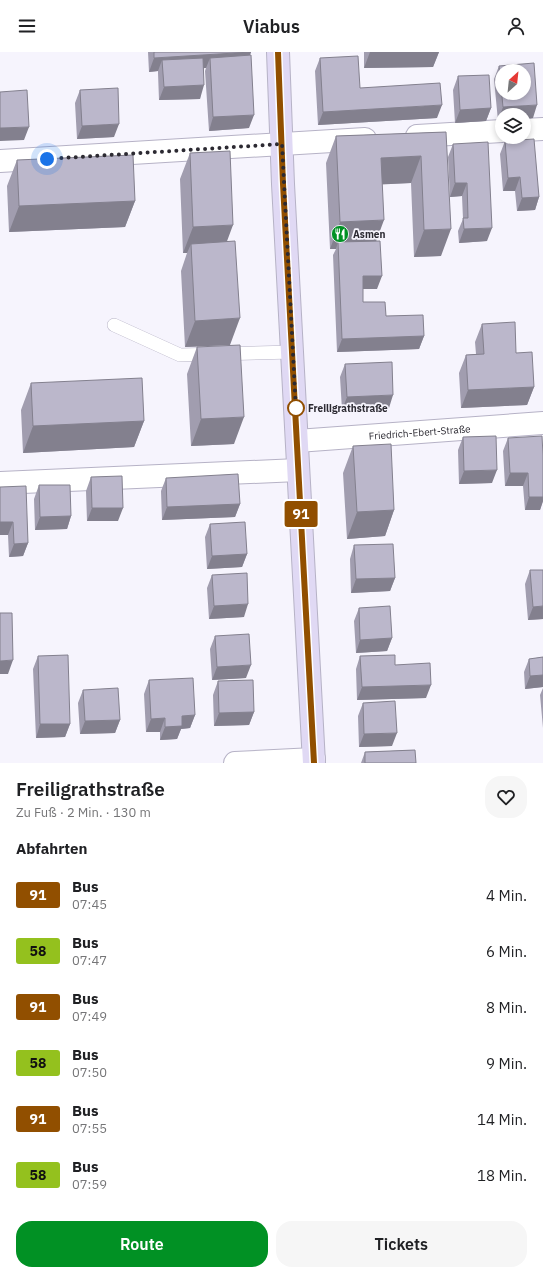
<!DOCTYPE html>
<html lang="de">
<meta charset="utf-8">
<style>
:root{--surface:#fff;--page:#f6f6f6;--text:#202124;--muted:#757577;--accent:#019124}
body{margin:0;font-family:"IBM Plex Sans",sans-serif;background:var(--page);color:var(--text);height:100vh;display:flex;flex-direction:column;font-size:15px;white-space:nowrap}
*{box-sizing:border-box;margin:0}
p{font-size:13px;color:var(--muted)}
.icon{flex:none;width:22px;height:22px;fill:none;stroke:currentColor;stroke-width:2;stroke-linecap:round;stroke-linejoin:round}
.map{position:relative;height:711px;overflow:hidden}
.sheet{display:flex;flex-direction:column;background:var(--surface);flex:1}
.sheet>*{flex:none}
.badge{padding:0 8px;border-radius:3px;font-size:14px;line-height:26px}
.needle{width:26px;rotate:27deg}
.tools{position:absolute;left:495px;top:12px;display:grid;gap:8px}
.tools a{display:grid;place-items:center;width:36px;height:36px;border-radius:50%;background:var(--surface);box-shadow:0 2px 6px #0003;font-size:20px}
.you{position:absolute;width:20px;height:20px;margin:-10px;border:3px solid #fff;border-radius:50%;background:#1a73e8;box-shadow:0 0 0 6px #1a73e833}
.map>.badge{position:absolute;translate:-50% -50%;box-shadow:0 0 0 2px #fff}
h2{padding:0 16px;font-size:15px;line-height:36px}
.round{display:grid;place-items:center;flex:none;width:42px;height:42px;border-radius:16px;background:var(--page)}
.head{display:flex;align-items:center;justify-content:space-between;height:68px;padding:0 16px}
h1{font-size:19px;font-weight:600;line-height:30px}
.button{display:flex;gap:8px;margin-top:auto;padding:8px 16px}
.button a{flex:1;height:46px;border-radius:16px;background:var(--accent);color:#fff;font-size:16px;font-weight:600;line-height:46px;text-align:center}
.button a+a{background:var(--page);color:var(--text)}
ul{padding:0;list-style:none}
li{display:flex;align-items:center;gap:12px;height:56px;padding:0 16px}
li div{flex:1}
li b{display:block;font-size:15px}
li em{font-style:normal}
li .badge{min-width:44px;font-weight:700;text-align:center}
header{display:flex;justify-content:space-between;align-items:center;height:52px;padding:0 16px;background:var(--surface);font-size:18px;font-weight:600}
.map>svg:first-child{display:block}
</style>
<header><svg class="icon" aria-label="menu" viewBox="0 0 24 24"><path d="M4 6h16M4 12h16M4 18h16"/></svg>Viabus<svg class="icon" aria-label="person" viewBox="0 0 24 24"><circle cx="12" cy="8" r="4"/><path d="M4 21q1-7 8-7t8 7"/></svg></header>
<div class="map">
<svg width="543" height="711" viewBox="0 0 543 711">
<rect width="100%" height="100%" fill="#f6f4fd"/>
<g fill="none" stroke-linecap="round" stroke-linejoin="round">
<defs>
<path id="service" d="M114,273L180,303L293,300"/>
<g id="minor">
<path d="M524,78L543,77"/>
<path d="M417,84L502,79"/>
<path d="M0,109L365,87"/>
<path id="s1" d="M297,389L543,371"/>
<path d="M0,431L298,418"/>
<path d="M235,711L314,707"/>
</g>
<path id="secondary" d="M278,0L283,132L314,711"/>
</defs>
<use href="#service" stroke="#b6b2c6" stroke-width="14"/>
<use href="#minor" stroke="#b6b2c6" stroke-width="24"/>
<use href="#secondary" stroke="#b6b2c6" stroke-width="24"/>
<use href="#service" stroke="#fff" stroke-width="13"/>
<use href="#minor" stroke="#fff" stroke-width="22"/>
<use href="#secondary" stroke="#e0d9f4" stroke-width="22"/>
</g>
<path fill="#a19daf" d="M148,0H251L250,3L249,76L209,79L205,19L206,16H204L200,47L159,48L158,21V19L149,20Z
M364,0H439L433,15L364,16Z
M320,6L360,36L437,66L318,73L315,19Z
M499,14L533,66L524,67V63L498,69L494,27Z
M458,24L491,56L486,69L455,71L453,38Z
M80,38L114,85L77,87L75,51Z
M446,80L441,204L414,205L411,131L382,132L376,189L377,237H363V250L386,264L424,284L419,297L337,300L333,203L336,197H330L326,111L336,84Z
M505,89L539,145L535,158L517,159L515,139H503L500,102Z
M453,92L487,189L459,191L458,179L463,167L462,144L450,145L448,105Z
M190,101L227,190L230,293L185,295L181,219L187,201H183L180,127Z
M17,108L135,149L125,175L9,180L7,134Z
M482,272L516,301L534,335L527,353L461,356L459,321L466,303L476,302L475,290Z
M197,295L234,392L191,394L187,322Z
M345,312L389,356L342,358L340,325Z
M31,331L144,369L134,395L23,401L21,358Z
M463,385L492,431L459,432L458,398Z
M508,386L543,403V449L540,458H525L523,434H505L503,399Z
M353,394L394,458L385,484L347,487L343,421Z
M91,425L118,469H87L86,439Z
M166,426L240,452L235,465L162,468L161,439Z
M39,433L71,464L67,477L35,478L34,447Z
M0,435L28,491L23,504L9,505L8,483Z
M210,472L247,502L242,515L207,517L205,485Z
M354,493L395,526L390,539L351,541L350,507Z
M530,518L543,567L528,568L525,532Z
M212,523L244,565L209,567L207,536Z
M359,556L392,586L387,599L356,601L354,569Z
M215,584L246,626L212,628L210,597Z
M38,604L70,672L65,685L36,686L33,617Z
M360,604L395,613L426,646L357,648L356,617Z
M543,605V635L525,637L524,620L529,607Z
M149,628L195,663L190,676L181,677L177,687L160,688V680H146L144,642Z
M218,629L254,660L249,673L214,674L213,643Z
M543,636V676L540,643Z
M83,638L120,668L115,681L80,682L78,651Z
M363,651L392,694L359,695L358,664Z
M415,698V711H361L365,700Z"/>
<path fill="#83808e" d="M251,0L246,13L210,6L206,16L163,19L162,8L158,19L149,20L154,6Z
M370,0H439L433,15L364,16Z
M204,33L200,47L159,48L164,35Z
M442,53L437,66L318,73L323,60Z
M537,53L533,66L524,67V63H502V68L498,69L503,55Z
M491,56L486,69L455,71L460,58Z
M254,63L249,76L209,79L213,65Z
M119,72L114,85L77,87L82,74Z
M29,75L24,88L0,89V76Z
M421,104L411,131L371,133L381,106Z
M520,125L515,139H503L508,126Z
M455,131H467L462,144L450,145Z
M539,145L535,158L517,159L522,146Z
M135,149L125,175L9,180L19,154Z
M384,168L374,195L338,190L336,197H330L340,170Z
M233,173L223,200L191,192L187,201H183L193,175Z
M492,176L487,189L459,191L464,177Z
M451,177L441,204L414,205L424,178Z
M363,224H382L377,237H358Z
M240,266L230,293L185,295L195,269Z
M424,284L419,297L337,300L342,287Z
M534,335L527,353L461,356L468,338Z
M393,343L389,356L342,358L347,345Z
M244,365L234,392L191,394L201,367Z
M144,369L134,395L23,401L33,374Z
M497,418L492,431L459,432L464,419Z
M510,421H528L523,434H505Z
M529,445H543V449L540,458H525Z
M240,452L235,465L162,468L167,455Z
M92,456H123L118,469H87Z
M394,458L385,484L347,487L357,460Z
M71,464L67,477L35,478L40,465Z
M0,470H13L8,483H0Z
M28,491L23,504L9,505L14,492Z
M247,502L242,515L207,517L212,504Z
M395,526L390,539L351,541L356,527Z
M248,552L244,565L209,567L214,554Z
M543,554V567L528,568L533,555Z
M392,586L387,599L356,601L360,588Z
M13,608L8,622H0V609Z
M251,613L246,626L212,628L217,615Z
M543,623V635L525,637L530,624Z
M431,633L426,646L357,648L362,635Z
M254,660L249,673L214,674L219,661Z
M195,663L190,676L181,677L177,687L160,688L165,675L182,664Z
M165,666L160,680H146L151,667Z
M120,668L115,681L80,682L85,669Z
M40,672H70L65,685L36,686Z
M397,681L392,694L359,695L364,682Z"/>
<path fill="#bbb7cb" stroke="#83808e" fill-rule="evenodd" d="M154,0H251L154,6Z
M251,3L254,63L213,65L210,6Z
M358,4L360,36L440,31L442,53L323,60L320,6Z
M203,6L204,33L164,35L162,8Z
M534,11L537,53L503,55L499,14ZM502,19H524V41H502Z
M489,23L491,56L460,58L458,24Z
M118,36L119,72L82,74L80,38Z
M27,38L29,75L0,76V40Z
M446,80L451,177L424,178L421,104L381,106L384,168L340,170L336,84Z
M534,87L539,145L522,146L520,125L508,126L505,89Z
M488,90L492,176L464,177L463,166H468L467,131H455L453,92Z
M230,99L233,173L193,175L190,101Z
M133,103L135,149L19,154L17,108Z
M235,189L240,266L195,269L191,192Z
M380,189L382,224H363V250H385L386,264L423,263L424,284L342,287L338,190Z
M515,270L516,301L532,300L534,335L468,338L466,303L484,302L482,272Z
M240,293L244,365L201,367L197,295Z
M392,310L393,343L347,345L345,312Z
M142,326L144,369L33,374L31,331Z
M496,384L497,418L464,419L463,385Z
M542,384L543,403V445H529L528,421H510L508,386Z
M391,392L394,458L357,460L353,394Z
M238,422L240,452L167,455L166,426Z
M122,424L123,456H92L91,425Z
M39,433H70L71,464L40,465Z
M26,434L28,491L14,492L13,470H0V435Z
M245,470L247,502L212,504L210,472Z
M393,492L395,526L356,527L354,493Z
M530,518H543V554L533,555Z
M247,521L248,552L214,554L212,523Z
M390,554L392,586L360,588L359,556Z
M0,561H12L13,608L0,609Z
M249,582L251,613L217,615L215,584Z
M68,603L70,672H40L38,604Z
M395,603V613L430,611L431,633L362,635L360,604Z
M543,605V623L530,624L529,607Z
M193,626L195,663L182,664V674L165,675V666L151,667L149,628Z
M253,628L254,660L219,661L218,629Z
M118,636L120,668L85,669L83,638Z
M395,649L397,681L364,682L363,651Z
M415,698L416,711H365V700Z"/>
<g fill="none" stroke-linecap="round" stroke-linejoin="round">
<defs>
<path id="line" d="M278,0L283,132L314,711"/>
</defs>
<use href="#line" stroke="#fff" stroke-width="9"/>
<use href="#line" stroke="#914f00" stroke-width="6"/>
<path stroke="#2c2a32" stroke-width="4" stroke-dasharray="0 7.2" d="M47,107L282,92L296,359V356"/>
</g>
<defs>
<symbol id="restaurant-disc" viewBox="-11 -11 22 22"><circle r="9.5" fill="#019124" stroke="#f6f4fd"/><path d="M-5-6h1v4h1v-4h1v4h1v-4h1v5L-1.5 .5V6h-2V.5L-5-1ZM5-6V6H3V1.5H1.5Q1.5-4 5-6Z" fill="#fff"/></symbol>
</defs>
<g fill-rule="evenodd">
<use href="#restaurant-disc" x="330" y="172" width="20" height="20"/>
</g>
<circle fill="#fff" stroke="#914f00" stroke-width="2" cx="296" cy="356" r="8"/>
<g text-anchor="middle" stroke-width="3.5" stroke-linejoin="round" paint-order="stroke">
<g font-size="10" font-weight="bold" fill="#2c2a32" stroke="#f6f4fd" text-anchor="start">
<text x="353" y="186">Asmen</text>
</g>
<g font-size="10" font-weight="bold" fill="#2c2a32" stroke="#f6f4fd" text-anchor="start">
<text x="308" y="360">Freiligrathstraße</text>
</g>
<g font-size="10" fill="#2c2a32" stroke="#f6f4fd">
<text dy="4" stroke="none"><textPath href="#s1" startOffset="123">Friedrich-Ebert-Straße</textPath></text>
</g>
</g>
</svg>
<div class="tools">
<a><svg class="needle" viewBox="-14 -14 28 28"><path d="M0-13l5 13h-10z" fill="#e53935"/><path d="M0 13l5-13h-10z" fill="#757577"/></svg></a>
<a><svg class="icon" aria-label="layers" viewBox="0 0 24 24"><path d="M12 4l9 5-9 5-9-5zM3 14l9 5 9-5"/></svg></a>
</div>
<div class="you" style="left:47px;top:107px"></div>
<b class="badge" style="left:301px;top:462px;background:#914f00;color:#fff">91</b>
</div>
<section class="sheet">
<div class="head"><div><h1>Freiligrathstraße</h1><p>Zu Fuß · 2 Min. · 130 m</p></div><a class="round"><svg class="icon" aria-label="heart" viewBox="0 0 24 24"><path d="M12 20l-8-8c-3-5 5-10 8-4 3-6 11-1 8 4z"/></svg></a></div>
<h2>Abfahrten</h2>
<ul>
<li><span class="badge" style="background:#914f00;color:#fff">91</span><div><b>Bus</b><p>07:45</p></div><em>4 Min.</em></li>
<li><span class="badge" style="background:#94c11e;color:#111">58</span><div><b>Bus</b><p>07:47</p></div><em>6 Min.</em></li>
<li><span class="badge" style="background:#914f00;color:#fff">91</span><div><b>Bus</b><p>07:49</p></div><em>8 Min.</em></li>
<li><span class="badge" style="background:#94c11e;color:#111">58</span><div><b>Bus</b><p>07:50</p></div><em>9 Min.</em></li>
<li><span class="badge" style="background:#914f00;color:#fff">91</span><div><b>Bus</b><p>07:55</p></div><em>14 Min.</em></li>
<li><span class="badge" style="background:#94c11e;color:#111">58</span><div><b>Bus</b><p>07:59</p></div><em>18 Min.</em></li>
</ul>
<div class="button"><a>Route</a><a>Tickets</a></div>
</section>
